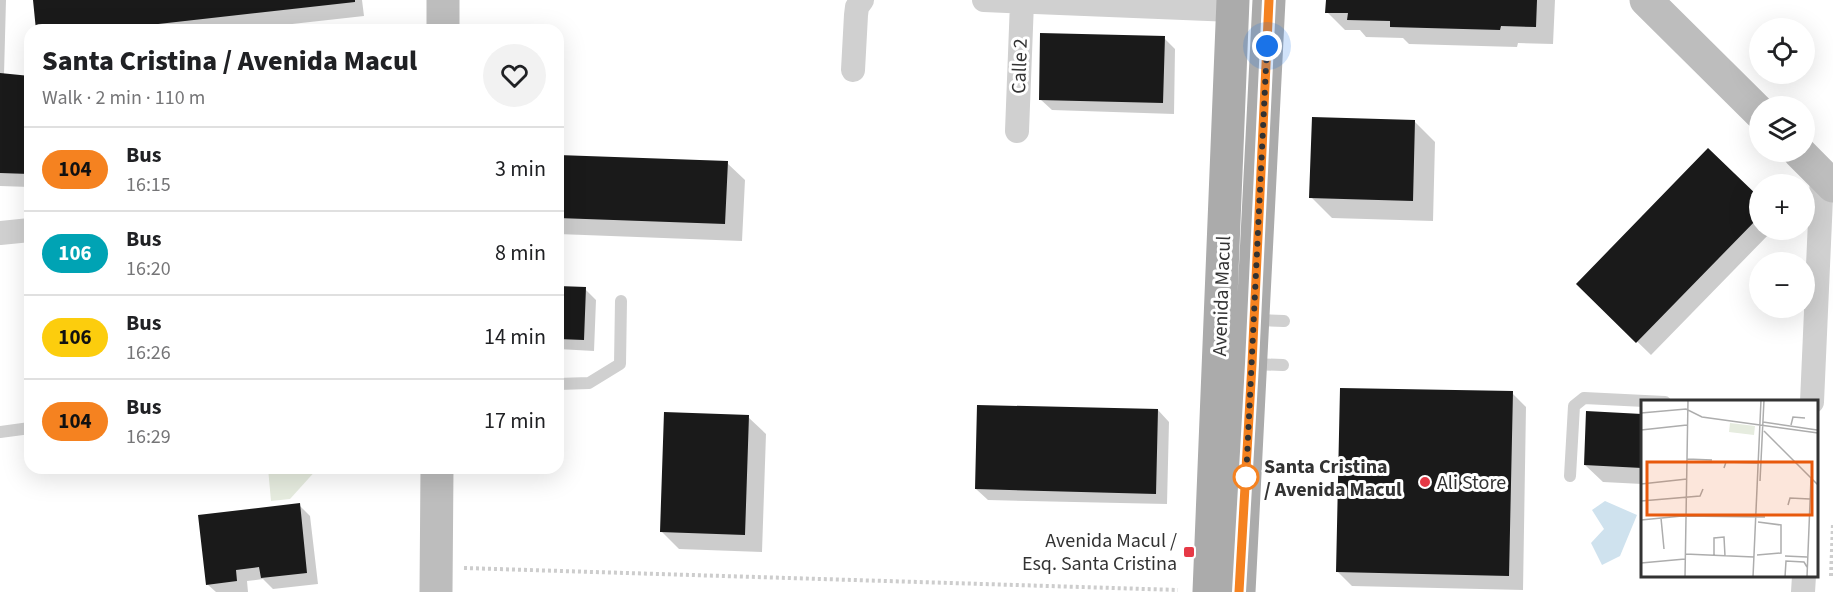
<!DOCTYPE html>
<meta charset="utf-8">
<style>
:root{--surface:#fff;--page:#f2f2f2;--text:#202124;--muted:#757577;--line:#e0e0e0}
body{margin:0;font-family:"Source Sans 3",sans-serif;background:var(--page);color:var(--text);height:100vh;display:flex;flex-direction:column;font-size:22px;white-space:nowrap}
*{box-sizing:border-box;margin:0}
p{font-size:20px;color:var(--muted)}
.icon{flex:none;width:33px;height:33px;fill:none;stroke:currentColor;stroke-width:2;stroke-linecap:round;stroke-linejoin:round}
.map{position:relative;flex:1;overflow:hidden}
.sheet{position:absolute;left:24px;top:24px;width:540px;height:450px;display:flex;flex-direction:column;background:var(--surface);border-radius:18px;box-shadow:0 6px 24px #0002}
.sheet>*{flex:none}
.badge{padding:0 12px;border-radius:20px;font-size:21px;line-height:39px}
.fabs{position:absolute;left:1749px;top:18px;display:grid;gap:12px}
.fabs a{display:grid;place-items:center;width:66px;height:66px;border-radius:50%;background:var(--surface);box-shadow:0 6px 24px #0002;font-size:30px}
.you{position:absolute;width:30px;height:30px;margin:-15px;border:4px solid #fff;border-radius:50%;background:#1a73e8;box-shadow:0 0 0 9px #1a73e833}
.map>.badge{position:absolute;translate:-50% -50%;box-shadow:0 0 0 3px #fff}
.round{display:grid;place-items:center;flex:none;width:63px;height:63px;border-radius:32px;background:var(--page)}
.overview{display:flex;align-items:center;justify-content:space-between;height:102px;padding:0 18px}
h1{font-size:28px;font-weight:800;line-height:45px}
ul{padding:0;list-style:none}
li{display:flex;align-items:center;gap:18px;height:84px;padding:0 18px;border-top:2px solid var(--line)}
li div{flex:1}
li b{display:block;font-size:22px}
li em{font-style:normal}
li .badge{min-width:66px;font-weight:700;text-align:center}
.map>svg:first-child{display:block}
</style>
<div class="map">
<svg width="1833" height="592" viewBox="0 0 1833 592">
<rect width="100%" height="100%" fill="#fff"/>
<path fill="#e6ecdf" d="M268,468H318L290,499L271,501Z"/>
<path fill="#cfe2ee" d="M1605,501L1637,515L1620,556L1602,565L1591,543L1604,529L1592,510Z"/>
<path fill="#0003" d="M0,0H6L4,75L30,77V187L0,186Z
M34,0H362L364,16L238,30H38Z
M1327,0H1555L1553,44L1518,43L1517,47L1409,44L1403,38L1366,37L1360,30H1345L1327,12Z
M1164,38L1175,49L1174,114L1052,110L1040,99Z
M1414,121L1435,142L1433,221L1332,218L1311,197Z
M558,156L727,163L745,180L742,241L558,234Z
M1760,200V230H1773L1651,355L1578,284Z
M558,287L585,289L596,300L594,351L558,349Z
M1512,393L1526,407L1523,590L1352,586L1338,572Z
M1158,410L1169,422L1167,504L988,500L976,489Z
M1588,413L1642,415V484L1603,482L1585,465Z
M748,417L766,434L762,552L679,549L662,532Z
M299,505L310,516L318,584L273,589L263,579L247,581L248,592H216L207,584Z"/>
<path fill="#1a1a1a" d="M33,0H355V2L105,30H36Z
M1326,0H1537L1536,27L1501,26L1500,30L1390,27V21L1347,20L1348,13H1325Z
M1040,33L1165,36L1163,103L1039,100Z
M0,73L30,76V174L0,173Z
M1312,117L1415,120L1413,201L1309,198Z
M1708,148L1760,198V216L1636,343L1576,284Z
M558,155L728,161L725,224L558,218Z
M558,286L586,287L584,340L558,339Z
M1340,388L1513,391L1509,576L1336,572Z
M977,405L1158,409L1156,494L975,489Z
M1586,411L1642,414V468L1584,465Z
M664,412L749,415L745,535L660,532Z
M300,503L307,573L261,578L259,567L236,570L237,581L206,585L198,515Z"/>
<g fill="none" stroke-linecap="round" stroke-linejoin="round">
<path stroke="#cdcdcd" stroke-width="4" stroke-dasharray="3 3" stroke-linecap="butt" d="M464,568L1178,590
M1831,576L1833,524"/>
<path stroke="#d0d0d0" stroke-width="12" d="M1255,320L1284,321
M1252,364L1283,365
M558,384L589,383L620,364L621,301
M0,432L30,428
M1570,476L1574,406L1584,398L1665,402"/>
<path stroke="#d0d0d0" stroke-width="24" d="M984,0L1233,10
M853,70L856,15L857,7L862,0
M1017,131L1022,2
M0,233L30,230
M1812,402L1822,175
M1803,592L1804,576"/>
<path stroke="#bdbdbd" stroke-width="33" d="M1646,0L1760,113
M443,30V0
M1799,152L1833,186
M436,592L437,468"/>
<path stroke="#ababab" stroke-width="33" d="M1209,592L1233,0
M1239,592L1269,0"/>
</g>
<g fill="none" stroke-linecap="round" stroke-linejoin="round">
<defs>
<path id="line" d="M1239,592L1252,364L1269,0"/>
</defs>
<use href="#line" stroke="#fff" stroke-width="14"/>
<use href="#line" stroke="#f58220" stroke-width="9"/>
<path stroke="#333" stroke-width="6" stroke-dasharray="0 10.8" d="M1246,477V479L1267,46"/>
</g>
<circle fill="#fff" stroke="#f58220" stroke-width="3" cx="1246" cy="477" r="12"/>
<g fill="#e63946" stroke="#fff" stroke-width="2">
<circle cx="1425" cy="482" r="6"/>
<rect x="1183" y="546" width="12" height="12" rx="3"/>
</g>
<g text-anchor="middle" stroke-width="6" stroke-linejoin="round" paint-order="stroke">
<g font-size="20" fill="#333" stroke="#fff">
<text transform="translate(1019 66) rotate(-88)" y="7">Calle 2</text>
<text transform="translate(1221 296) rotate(-88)" y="7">Avenida Macul</text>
</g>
<g font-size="20" font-weight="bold" fill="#333" stroke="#fff" text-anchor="start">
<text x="1264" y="473">Santa Cristina<tspan x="1264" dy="23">/ Avenida Macul</tspan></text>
</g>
<g font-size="20" fill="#333" stroke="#fff" text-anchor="start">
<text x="1437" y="489">Ali Store</text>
<text x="1177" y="547" text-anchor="end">Avenida Macul /<tspan x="1177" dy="23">Esq. Santa Cristina</tspan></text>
</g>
</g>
<g transform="translate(1641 400)">
<rect width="177" height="177" fill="#fff"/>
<path d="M89,23L114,26L113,35L88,32Z" fill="#e6ecdf"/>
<path fill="none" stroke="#adadad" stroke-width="1.5" d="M0,13L45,9L61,17L177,33M122,22L176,30M150,25L152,17L164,18M0,30L46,25M123,31L177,85M46,59L71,60M83,68L85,62L117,63M119,81L123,0M0,84L46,79M0,101L59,96L62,89M147,105L149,98L169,99M20,118L23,149M0,120L41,116L124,117M44,154L113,157M73,155V138L83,137L84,156M116,155L140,153V125L117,122M144,156L166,157M0,163L44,159M44,177L47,0M112,177L120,0M144,177L145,161L163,162L166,167M166,177L170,78"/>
<path fill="#e8590c" fill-opacity="0.15" stroke="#e8590c" stroke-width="3" d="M6,62H171V115H6Z"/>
<rect width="177" height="177" fill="none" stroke="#333" stroke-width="3"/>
</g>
</svg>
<div class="fabs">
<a><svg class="icon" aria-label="locate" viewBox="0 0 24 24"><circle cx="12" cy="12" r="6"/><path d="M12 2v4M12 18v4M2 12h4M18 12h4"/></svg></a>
<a><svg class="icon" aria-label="layers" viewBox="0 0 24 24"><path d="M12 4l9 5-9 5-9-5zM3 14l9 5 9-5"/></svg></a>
<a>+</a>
<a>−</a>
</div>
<div class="you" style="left:1267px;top:46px"></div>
<section class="sheet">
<div class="overview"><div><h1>Santa Cristina / Avenida Macul</h1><p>Walk · 2 min · 110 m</p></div><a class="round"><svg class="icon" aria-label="heart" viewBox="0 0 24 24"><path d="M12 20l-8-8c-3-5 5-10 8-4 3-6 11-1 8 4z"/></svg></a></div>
<ul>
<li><span class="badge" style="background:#f58220;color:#111">104</span><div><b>Bus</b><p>16:15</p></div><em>3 min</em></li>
<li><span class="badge" style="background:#00a3b4;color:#fff">106</span><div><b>Bus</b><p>16:20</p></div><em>8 min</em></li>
<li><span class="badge" style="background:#fccd0d;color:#111">106</span><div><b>Bus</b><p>16:26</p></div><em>14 min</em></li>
<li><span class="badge" style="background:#f58220;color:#111">104</span><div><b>Bus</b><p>16:29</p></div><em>17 min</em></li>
</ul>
</section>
</div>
